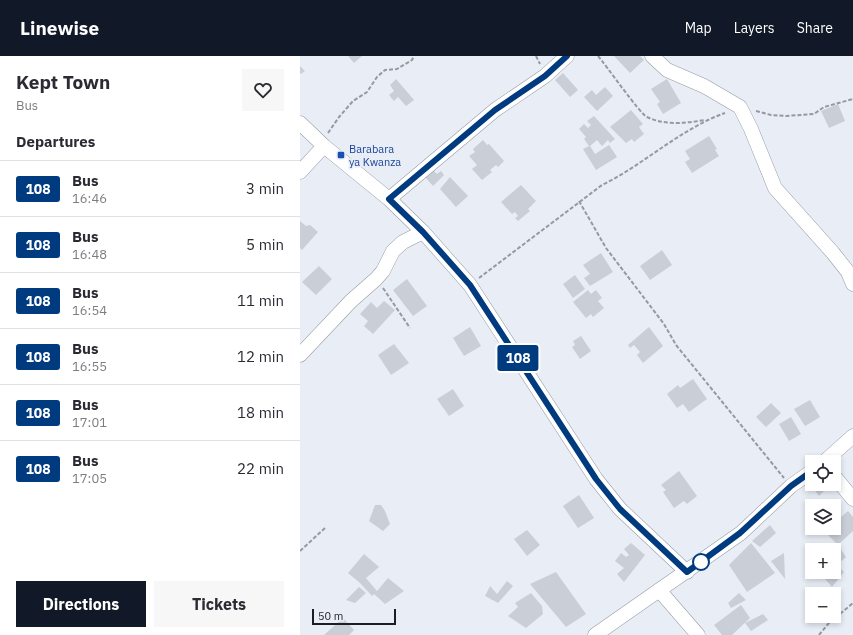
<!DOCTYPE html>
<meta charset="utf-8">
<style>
:root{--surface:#fff;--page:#f7f7f7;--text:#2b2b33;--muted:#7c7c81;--line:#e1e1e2;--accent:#111827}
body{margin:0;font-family:"IBM Plex Sans",sans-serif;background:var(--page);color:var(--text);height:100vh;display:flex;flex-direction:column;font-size:15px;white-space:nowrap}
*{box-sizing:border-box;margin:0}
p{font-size:13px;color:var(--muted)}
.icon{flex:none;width:22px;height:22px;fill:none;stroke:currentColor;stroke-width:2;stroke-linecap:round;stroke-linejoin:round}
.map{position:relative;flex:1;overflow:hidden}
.sheet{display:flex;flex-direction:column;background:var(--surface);width:300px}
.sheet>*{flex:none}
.badge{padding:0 8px;border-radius:3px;font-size:14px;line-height:26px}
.fabs{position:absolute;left:505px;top:399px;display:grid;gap:8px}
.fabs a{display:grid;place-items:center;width:36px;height:36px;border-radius:0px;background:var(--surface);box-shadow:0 2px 6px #0003;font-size:20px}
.scale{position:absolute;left:12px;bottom:10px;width:84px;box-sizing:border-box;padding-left:4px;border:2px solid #1c1e21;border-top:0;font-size:11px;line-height:14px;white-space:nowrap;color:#1c1e21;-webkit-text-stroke:3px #e9edf6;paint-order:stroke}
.map>.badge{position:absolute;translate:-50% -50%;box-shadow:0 0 0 2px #fff}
h2{padding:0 16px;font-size:15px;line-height:36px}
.round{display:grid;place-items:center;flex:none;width:42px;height:42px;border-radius:0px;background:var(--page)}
.head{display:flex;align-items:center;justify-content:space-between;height:68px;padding:0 16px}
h1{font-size:19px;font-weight:700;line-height:30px}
.cta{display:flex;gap:8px;margin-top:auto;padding:8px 16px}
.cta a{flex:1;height:46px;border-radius:0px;background:var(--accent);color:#fff;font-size:16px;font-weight:700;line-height:46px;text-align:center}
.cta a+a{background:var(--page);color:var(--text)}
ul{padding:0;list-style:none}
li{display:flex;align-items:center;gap:12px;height:56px;padding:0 16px;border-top:1px solid var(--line)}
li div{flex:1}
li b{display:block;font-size:15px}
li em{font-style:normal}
li .badge{min-width:44px;font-weight:700;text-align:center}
header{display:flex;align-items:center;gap:24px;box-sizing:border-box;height:56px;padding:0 20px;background:var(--accent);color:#fff}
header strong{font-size:19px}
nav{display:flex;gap:22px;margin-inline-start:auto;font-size:14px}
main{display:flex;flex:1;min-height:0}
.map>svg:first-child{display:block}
</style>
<header>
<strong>Linewise</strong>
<nav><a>Map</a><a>Layers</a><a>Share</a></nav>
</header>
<main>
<section class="sheet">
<div class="head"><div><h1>Kept Town</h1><p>Bus</p></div><a class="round"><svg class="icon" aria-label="heart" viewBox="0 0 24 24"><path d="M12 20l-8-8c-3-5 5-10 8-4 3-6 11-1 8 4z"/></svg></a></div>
<h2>Departures</h2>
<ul>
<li><span class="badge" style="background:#003b80;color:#fff">108</span><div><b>Bus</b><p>16:46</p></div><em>3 min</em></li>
<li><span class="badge" style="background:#003b80;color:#fff">108</span><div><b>Bus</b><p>16:48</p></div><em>5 min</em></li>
<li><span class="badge" style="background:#003b80;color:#fff">108</span><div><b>Bus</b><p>16:54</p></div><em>11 min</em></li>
<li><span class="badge" style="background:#003b80;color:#fff">108</span><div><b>Bus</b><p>16:55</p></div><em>12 min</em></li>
<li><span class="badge" style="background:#003b80;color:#fff">108</span><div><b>Bus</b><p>17:01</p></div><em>18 min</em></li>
<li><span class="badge" style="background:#003b80;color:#fff">108</span><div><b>Bus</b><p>17:05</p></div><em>22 min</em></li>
</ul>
<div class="cta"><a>Directions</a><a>Tickets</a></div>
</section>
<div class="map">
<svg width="553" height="579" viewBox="0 0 553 579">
<rect width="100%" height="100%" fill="#e9edf6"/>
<path fill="#caced7" d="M48,0H62L54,7Z
M314,0H340L344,4L330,17Z
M0,10L5,15L1,18L0,17Z
M263,17L278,34L270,41L255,24Z
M96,23L114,44L106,50L98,41L94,45L89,39L94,35L90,29Z
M367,23L381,47L363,58L357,48L360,46L351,33Z
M305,31L313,40L297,55L284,41L292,34L296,39Z
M538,48L545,65L529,72L521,55Z
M331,54L343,68L339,71L344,78L334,86L332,83L326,87L310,71Z
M294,60L315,83L310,87L308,84L302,90L297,84L290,90L295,98L309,89L317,101L296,114L283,93L289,90L284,83L286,81L279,73L284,68L288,72L291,69L287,65Z
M409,80L417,93L415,94L419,100L392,117L385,106L390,103L385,95Z
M183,84L187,89L189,88L204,105L198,111L196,109L190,114L192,116L182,124L172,113L177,109L169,100L175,96L173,93Z
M132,113L137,118L141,115L144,119L133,130L124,120Z
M150,121L168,140L156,151L140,133Z
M221,129L236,145L228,153L230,155L218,165L215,162L218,160L215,156L212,158L201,146Z
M0,165L6,170L10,169L18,176L2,194L0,192Z
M362,194L372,209L350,224L340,210Z
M301,197L313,216L290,230L284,222L290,218L283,209Z
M19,210L32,223L16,239L2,226Z
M275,219L285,233L273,242L263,228Z
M107,223L127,250L113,260L93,234Z
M288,234L291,238L296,234L302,242L298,245L304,252L293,261L291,258L286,262L273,246Z
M84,245L95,254L73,278L64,270L68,265L60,258L71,246L77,252Z
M170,271L181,290L164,300L153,282Z
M349,271L363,290L343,307L337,299L340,296L334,289L330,292L328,289Z
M281,280L291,295L280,303L272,291L275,289L273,285Z
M94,288L109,307L91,319L78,299Z
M393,323L407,343L389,356L383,348L377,352L367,338L378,329L380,332Z
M153,333L164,350L149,360L137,343Z
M510,344L520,361L505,370L494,353Z
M471,347L481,357L466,371L456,361Z
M491,361L501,378L489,385L479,368Z
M379,415L397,440L387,448L384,445L374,452L363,436L366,434L361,429Z
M512,426V428H522L527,432L519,440L510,428Z
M279,439L294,462L278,472L263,450Z
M75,449H81L85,455L90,468L83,475L69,465Z
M548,455L553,461V475L538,489L546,501L537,509L544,516L532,531L519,516H534V494H531L538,489L524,475L528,472H534V467Z
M470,469L476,477L460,491L452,485Z
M227,474L240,489L227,500L214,483Z
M331,487L345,499L324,526L317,518L324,512L315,505L321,497L326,501L329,499L324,493Z
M451,487L475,517L447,536L429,509Z
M484,497L485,523L471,505Z
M64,498L79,511L66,522L77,535L88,522L104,535L85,548L74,538L77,535L72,540L60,527L48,517Z
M256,516L286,558L266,571L230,528Z
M207,525L213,530L198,547L185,540L190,530L197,538Z
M59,531L66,537L55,547L46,544Z
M231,537L242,550L243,558L226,572L208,560L218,551L215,547Z
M439,537L446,544L431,552L428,547Z
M441,549L450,562L432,579H422L414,569Z
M463,558L468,564L451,575L445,567Z
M43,562L54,574L49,579H24Z"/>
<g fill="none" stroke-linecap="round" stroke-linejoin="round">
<defs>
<path id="minor" d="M352,0L367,14L404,30L440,51L451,73L475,132L533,197L548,216L553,228
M0,67L24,90L89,143L123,176L170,229L296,423L320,453L387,516
M0,116L24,90
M89,143L195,54L245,20L267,0
M0,299L51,245L76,223L83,215L93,195L103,186L123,176
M524,406L553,380
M534,420L553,443
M359,534L398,579
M295,579L441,477L491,430L512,415"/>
</defs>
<use href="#minor" stroke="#969aa2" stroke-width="15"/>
<path stroke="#96999f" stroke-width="2" stroke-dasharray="4 2" stroke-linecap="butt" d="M236,0L240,8
M298,0C306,9 340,58 347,61C366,70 386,67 405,64
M456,55L471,59L486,60L514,58L524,51L553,43
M28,77L39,61L53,45L67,36L77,21L85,14L97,13L112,4L114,0
M279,145L306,192L364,268L376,289L484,422
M179,222L302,129C345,108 380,73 425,57
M83,232L110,272
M0,495L25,472
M519,579L528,568L553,547"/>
<use href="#minor" stroke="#fff" stroke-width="14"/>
</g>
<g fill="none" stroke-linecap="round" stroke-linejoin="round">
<defs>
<path id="line" d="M267,0L245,20L195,54L89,143L123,176L170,229L296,423L320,453L387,516L440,477L491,430L512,415"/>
</defs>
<use href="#line" stroke="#fff" stroke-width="9"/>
<use href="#line" stroke="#003b80" stroke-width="6"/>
</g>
<rect fill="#1a4fb4" stroke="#e9edf6" stroke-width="1.5" x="37" y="95" width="8" height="8" rx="2"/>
<circle fill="#fff" stroke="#003b80" stroke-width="2" cx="401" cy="506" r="8"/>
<g text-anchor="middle" stroke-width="3.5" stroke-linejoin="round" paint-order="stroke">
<g font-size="11" fill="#164399" stroke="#e9edf6" text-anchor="start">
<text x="49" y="97">Barabara<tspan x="49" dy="13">ya Kwanza</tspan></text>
</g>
</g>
</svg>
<div class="fabs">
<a><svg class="icon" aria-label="locate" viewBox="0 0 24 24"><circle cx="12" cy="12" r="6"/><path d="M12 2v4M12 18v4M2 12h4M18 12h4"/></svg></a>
<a><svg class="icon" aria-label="layers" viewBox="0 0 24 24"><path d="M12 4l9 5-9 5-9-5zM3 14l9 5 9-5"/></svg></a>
<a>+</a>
<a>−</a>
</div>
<div class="scale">50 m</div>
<b class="badge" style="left:218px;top:302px;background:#003b80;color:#fff">108</b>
</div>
</main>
